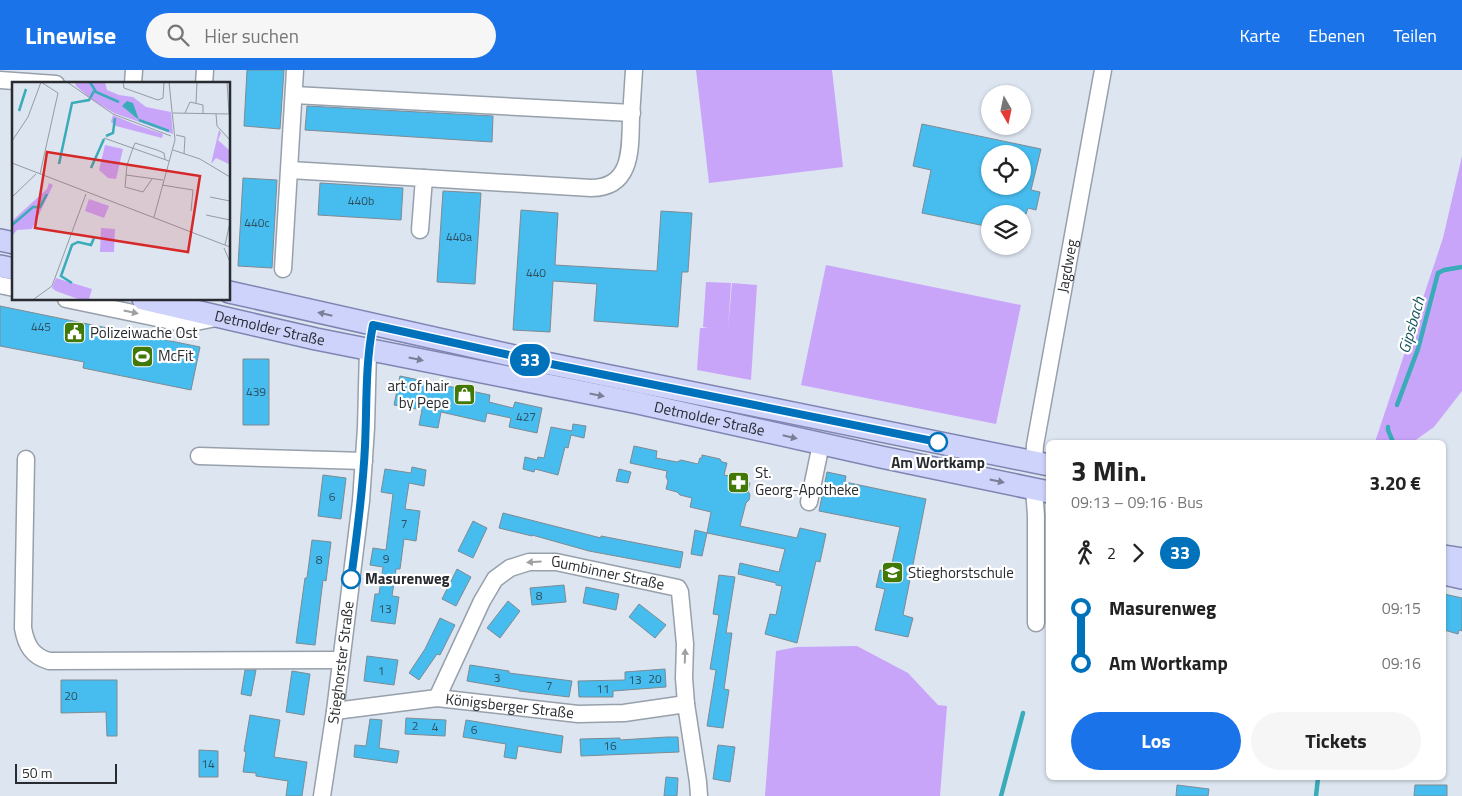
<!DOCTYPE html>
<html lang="de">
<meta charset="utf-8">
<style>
:root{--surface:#fff;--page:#f6f6f6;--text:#222;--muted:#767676;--accent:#1a73e8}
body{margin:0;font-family:"Titillium Web",sans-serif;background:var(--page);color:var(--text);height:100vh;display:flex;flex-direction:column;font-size:19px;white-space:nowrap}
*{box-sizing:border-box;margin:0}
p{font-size:16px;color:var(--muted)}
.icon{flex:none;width:28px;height:28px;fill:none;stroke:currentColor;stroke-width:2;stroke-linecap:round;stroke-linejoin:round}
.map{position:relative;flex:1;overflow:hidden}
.side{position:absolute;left:1046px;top:370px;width:400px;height:340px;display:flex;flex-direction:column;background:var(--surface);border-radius:8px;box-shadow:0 1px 4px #0004}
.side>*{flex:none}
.badge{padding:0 10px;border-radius:16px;font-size:18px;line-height:32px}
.needle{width:32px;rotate:171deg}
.tools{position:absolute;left:981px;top:15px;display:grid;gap:10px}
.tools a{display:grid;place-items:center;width:50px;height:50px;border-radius:50%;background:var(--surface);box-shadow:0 1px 4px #0004;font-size:25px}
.scale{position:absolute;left:15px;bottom:12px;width:102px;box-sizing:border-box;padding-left:5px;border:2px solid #282b2f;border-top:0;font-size:14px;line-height:18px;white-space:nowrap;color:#282b2f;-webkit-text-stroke:4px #fff;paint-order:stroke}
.map>.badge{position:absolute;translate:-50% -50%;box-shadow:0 0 0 2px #fff}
.legs{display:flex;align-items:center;gap:8px;height:55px;padding:0 25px;font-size:16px}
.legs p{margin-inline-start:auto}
.overview{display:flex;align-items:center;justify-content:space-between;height:85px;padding:0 25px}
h1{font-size:28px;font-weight:700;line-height:38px}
.primary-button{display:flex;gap:10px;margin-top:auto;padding:10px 25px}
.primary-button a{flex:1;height:58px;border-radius:30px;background:var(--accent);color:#fff;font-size:20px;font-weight:700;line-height:58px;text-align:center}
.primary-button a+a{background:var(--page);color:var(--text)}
ul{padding:0 25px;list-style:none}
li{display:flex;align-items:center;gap:18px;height:55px;font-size:19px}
li i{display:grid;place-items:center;width:8px;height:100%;margin:0 6px;background:currentColor}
li i::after{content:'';width:12px;height:12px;margin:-6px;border:4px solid;border-radius:50%;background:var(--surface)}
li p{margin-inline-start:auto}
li:first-child i{background:linear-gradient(#0000 50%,currentColor 0)}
li:last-child i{background:linear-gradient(currentColor 50%,#0000 0)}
header{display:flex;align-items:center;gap:30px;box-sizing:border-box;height:70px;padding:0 25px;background:var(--accent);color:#fff}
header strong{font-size:24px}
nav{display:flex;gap:28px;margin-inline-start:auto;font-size:18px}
.search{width:350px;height:45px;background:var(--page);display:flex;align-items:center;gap:12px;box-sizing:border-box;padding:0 18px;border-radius:28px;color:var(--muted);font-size:19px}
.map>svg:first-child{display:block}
</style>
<header>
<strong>Linewise</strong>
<div class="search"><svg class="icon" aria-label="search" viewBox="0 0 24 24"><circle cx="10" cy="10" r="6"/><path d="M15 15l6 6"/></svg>Hier suchen</div>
<nav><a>Karte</a><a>Ebenen</a><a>Teilen</a></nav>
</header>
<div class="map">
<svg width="1462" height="726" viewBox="0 0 1462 726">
<rect width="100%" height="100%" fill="#dce5f0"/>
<path fill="#c9a5fa" d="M696,0H832L843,97L709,113Z
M1462,86V321L1434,357L1413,372H1375L1443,168Z
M826,195L1021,235L996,354L801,315Z
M706,212L731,213L728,259L732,213L757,215L751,310L697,300L700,258H708L703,257Z
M857,576L908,603L938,635L947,636L940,726H765L776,581L797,577Z"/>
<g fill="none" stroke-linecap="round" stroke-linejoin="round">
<path stroke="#39abb9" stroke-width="4.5" d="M1397,335L1418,279L1438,203L1444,200L1462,197
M1388,357V360L1393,372
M1001,726L1023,643
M1316,726L1318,708"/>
</g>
<path fill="#46bcef" stroke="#7e8b92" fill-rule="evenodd" d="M247,0H284L280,59L244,56Z
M307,36L493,46L492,72L305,60Z
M922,54L1041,79L1031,120L1040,122L1036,140L1028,138L1026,144H990V157L922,143L931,100L913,96ZM990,84H1022V116H990Z
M243,108L277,110L272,198L238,196Z
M320,113L403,118L401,150L318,145Z
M443,121L481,123L475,214L437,212Z
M521,140L558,143L555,195L657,201L661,141L692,143L688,202H682L678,257L594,251L597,214L553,211L550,262L513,260Z
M0,236L200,277L191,320L83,298L84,292L0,276Z
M243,289H269V355H243Z
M400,306L490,325L489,332L513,338L515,332L542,338L537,363L509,357L511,348L487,343L485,352L441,342L438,358L419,355L422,340L394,335Z
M573,354L586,356L584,368L571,365L568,378L565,377L558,405L535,399L534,402L523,399L525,387L537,390L538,387L544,388L551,357L572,361Z
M634,376L657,381L656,388L677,392L681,390L698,394L700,388H702V385L720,389L722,392L727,393L724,405L742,408L745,411L750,413L748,421L750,425L749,430L746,433L740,456L797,468L800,458L826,464L820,492L816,491L797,573L765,564L770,544L776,545L782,516L776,515V513L738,504L740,493L779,502L785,479L707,463L711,442L690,437L692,428L680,425L677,422L666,419L668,411L666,407L667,401L630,393Z
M412,397L426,400L424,416L409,413L405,439L420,441L416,471L404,469L400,499H396L392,526L399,527L395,554L371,551L375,524H379L383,497L370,495L373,478L386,480L393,424L381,422L385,399L411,403Z
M619,399L631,402L628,413L616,411Z
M827,402L846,406L845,412L926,429L903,545L913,548L908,567L875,560L885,519L876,517L880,500L890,502L900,457L819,441Z
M323,405L346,408L341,449L318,446Z
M503,443L601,468V466L683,482L680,498L589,481L532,465V466L499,458Z
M473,451L487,458L473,488L458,481Z
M695,460L707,463L702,486L691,484Z
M312,470L331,472L326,511L323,510L315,575L296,573L305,508H307Z
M457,499L471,507L456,536L442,529Z
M719,505L735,507L726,563H732L724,619L729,620L723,658L707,656L716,600L710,599L719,545L713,544Z
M564,515L566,532L532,535L530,518Z
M586,517L619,524L616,540L583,533Z
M1444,524L1462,528V561L1459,560L1458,564L1444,560Z
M508,531L520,541L500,568L487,558Z
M639,534L666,555L655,568L629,547Z
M440,548L455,555L440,585L437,584L419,610L409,603L425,579Z
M367,586L398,590L394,615L364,611Z
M470,595L509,601V603L572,611L569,627L519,621V620L467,611Z
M665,599L666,617L613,621V627H579L578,611L625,610V602Z
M245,600H256L251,626L241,624Z
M292,601L310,604L304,645L286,642Z
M61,610H117V666H107L106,642L61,643Z
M250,645L280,650L274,687L307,692L302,726H286L288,711L256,706V703L243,702L246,682L244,681Z
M406,648L446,650L445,666L405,664Z
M370,649L382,650L379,678L399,681L397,693L354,687L355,675L366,676Z
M466,650L563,666L561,683L518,676L516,689L504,687L506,674L463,667Z
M667,667H678L679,682L581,686L580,669L620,668V670Z
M718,675L735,677L730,712L713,709Z
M199,680L218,681V707H199Z
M666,707L678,708L677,726H664Z
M1177,715L1209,719L1208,726H1176Z
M1415,715H1447V726H1414Z"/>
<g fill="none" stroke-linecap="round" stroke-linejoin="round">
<defs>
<g id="minor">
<path d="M0,10L56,14"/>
<path d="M133,14L134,0"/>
<path d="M204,14L205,0"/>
<path d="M294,25L632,43"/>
<path d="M290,100L424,108L420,160"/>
<path d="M424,108L591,118C633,118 630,78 631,47C632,31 633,16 634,0"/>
<path d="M283,199L295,0"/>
<path d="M0,215L14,218"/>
<path d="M66,229L186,254L216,248"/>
<path d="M199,386L364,391"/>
<path d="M26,389L23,558C26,575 32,586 49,591L341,590"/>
<path id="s1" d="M1034,392L1035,375L1103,0"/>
<path d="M1034,419L1036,445V553"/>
<path d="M809,432L821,374"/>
<path id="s2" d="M437,628L482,531L495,509L510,498L529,492H556L678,518L680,522L685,574L684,608L686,634L698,712L699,726"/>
<path id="s3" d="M335,641L437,628L578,644L624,643L686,634"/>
<path id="s4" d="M322,726L335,641L361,431L366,358L368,279"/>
</g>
<g id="major">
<path d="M0,170L14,173"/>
<path d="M0,196L14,199"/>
<path d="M229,222L541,292L1049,395"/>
<path id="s5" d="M143,229L316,269L638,333L881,387L1049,422"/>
<path d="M1444,486L1462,489"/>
<path d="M1444,504L1462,508"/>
</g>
</defs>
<use href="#minor" stroke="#97a0ab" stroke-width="19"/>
<use href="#major" stroke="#7f85b2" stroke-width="24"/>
<use href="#minor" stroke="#fff" stroke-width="16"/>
<use href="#major" stroke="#ced3fb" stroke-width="21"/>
</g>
<defs><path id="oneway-solid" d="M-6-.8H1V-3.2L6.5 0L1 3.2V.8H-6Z" transform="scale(1.25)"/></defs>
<g fill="#9ea0a1">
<use href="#oneway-solid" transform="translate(131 242) rotate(12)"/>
<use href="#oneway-solid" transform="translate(534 492) rotate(177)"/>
<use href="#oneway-solid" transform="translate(685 586) rotate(-88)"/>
</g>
<g fill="#7b7f95">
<use href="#oneway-solid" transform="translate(325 244) rotate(-167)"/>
<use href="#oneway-solid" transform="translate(416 289) rotate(12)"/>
<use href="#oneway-solid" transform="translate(597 325) rotate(11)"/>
<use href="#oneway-solid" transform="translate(790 367) rotate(13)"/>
<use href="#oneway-solid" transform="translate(997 411) rotate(12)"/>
</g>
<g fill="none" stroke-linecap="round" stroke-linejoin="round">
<defs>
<path id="line-1" d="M351,509C357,465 363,421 365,376C367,335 365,295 373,255L541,292L938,372"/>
</defs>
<use href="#line-1" stroke="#fff" stroke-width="11"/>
<use href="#line-1" stroke="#0072bc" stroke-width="8"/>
</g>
<defs>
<symbol id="civic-square" viewBox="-11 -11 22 22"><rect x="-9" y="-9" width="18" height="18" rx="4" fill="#427806" stroke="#fff"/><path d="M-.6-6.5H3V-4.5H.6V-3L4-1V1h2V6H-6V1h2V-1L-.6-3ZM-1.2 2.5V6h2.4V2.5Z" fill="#fff"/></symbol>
<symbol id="stadium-square" viewBox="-11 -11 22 22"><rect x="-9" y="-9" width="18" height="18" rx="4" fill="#427806" stroke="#fff"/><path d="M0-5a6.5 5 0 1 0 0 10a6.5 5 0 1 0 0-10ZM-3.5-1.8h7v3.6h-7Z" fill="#fff"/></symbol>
<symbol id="shop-square" viewBox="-11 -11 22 22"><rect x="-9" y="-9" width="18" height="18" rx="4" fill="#427806" stroke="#fff"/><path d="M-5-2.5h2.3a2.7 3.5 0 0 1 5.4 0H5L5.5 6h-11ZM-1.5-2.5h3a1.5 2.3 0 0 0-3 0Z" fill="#fff"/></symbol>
<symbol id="pharmacy-square" viewBox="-11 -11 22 22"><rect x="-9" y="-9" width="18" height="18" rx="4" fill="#427806" stroke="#fff"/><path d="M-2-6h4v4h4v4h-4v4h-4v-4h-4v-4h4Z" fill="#fff"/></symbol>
<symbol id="school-square" viewBox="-11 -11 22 22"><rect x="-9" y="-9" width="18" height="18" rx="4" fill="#427806" stroke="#fff"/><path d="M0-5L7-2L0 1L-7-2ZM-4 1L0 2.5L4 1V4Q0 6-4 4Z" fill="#fff"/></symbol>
</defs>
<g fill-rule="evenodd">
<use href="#civic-square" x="62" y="250" width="25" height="25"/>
<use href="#stadium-square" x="130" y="274" width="25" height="25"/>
<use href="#shop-square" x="452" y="312" width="25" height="25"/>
<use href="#pharmacy-square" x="726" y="400" width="25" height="25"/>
<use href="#school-square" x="880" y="490" width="25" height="25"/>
</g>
<g fill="#fff" stroke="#0072bc" stroke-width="2.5">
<circle cx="938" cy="372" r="9"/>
<circle cx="351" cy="509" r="9"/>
</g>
<g text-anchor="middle" stroke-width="4.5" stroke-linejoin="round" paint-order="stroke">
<g font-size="12" fill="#304f5f">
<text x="361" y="135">440b</text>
<text x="257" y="157">440c</text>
<text x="459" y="171">440a</text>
<text x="536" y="207">440</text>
<text x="41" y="261">445</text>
<text x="256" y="326">439</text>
<text x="526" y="351">427</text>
<text x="332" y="431">6</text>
<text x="404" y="458">7</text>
<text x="386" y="493">9</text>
<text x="319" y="494">8</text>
<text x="539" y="530">8</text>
<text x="385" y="543">13</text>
<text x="381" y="605">1</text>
<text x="497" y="612">3</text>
<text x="655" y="613">20</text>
<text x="635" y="614">13</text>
<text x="549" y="620">7</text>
<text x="603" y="623">11</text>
<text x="71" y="630">20</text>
<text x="415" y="660">2</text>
<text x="435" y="661">4</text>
<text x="474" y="664">6</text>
<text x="610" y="680">16</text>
<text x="208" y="698">14</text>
</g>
<g font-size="15" fill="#282b2f" stroke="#fff">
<text dy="5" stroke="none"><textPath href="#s1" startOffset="199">Jagdweg</textPath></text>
<text dy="5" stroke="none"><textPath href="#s5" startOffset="130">Detmolder Straße</textPath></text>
<text dy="5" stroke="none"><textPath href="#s5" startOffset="579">Detmolder Straße</textPath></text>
<text dy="5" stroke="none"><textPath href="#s2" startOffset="251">Gumbinner Straße</textPath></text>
<text dy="5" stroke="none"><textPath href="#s4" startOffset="135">Stieghorster Straße</textPath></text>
<text dy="5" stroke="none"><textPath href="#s3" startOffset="176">Königsberger Straße</textPath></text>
</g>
<g font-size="15" fill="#282b2f" stroke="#fff" text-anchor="start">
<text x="90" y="268">Polizeiwache Ost</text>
<text x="158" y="291">McFit</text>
<text x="449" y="321" text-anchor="end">art of hair<tspan x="449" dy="17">by Pepe</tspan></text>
<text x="755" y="408">St.<tspan x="755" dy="17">Georg-Apotheke</tspan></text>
<text x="908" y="508">Stieghorstschule</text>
</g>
<g font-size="15" font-weight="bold" fill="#282b2f" stroke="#fff">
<text x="938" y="398">Am Wortkamp</text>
<text x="365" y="514" text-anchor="start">Masurenweg</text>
</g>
<g font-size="16" font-style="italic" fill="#17575e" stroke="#fff">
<text transform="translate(1411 255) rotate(-74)" y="6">Gipsbach</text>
</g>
</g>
<g transform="translate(12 12)">
<rect width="218" height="218" fill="#dce5f0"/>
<path d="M63,0H93L95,8L107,13L121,15L134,25L159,30L161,52L102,31L79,17L64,4ZM101,33L122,42L160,55L151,52L150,56L104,44L99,40ZM207,48L209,51L206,58L217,68V82L204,76L199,82ZM93,63L111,67L104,97L96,96L87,88ZM37,101L41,103L20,147L5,148L0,154V139L35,107ZM77,117L97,124L92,136L73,129ZM89,146L103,147L102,170H88ZM44,196L80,207L77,217H66L44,209L40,206Z" fill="#c9a5fa"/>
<path d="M115,19L121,21L127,38L110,24Z" fill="#39abb9"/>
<path fill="none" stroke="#39abb9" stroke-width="2.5" d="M78,0L84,10L107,20M7,29L14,7M127,38L157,49M94,54L101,51L103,36M47,82L60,21L77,18L82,9M79,86L92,57M0,143L21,125H28L35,112M60,201L49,194L60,163L66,160L79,163L82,156"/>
<path fill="none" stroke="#949ba3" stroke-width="1" d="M55,0L101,32L159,54M111,0L112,6L146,18L151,16L152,0M215,0L217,32M184,21L185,0M161,31L218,32M173,31L178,20L191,23V32M204,32L205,44L218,58M164,53L173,55L172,72M92,56L157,79M0,59L16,35L29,0M121,66L115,83L113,105L131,110L140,97M121,66L123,61L145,68L152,71L153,77M161,68L188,77L218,95M0,81L218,165M28,92L46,11L29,0M114,93L151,98M150,103L181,108L179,129M0,115L24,92M198,115L218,119M194,133L218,138M142,135L163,58L157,0M213,163L218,140M212,166L218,180M22,217L40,204L74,112"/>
<path fill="#d62828" fill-opacity="0.15" stroke="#d62828" stroke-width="2.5" d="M35,70L188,94L176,170L23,146Z"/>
<rect width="218" height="218" fill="none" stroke="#282b2f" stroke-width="2.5"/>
</g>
</svg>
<div class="tools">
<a><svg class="needle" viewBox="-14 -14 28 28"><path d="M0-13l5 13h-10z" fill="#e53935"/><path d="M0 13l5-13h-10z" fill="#767676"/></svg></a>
<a><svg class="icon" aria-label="locate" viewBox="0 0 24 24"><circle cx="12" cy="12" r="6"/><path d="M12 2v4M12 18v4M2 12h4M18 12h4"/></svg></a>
<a><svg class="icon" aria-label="layers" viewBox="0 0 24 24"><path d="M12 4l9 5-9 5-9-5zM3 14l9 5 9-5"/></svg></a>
</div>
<div class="scale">50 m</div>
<b class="badge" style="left:530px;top:290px;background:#0072bc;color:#fff">33</b>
<section class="side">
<div class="overview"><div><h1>3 Min.</h1><p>09:13 – 09:16 · Bus</p></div><b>3.20 €</b></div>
<div class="legs"><svg class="icon" aria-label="walk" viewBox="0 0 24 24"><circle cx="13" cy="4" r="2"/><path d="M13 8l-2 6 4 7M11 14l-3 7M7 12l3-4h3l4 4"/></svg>2<svg class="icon" aria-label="forward" viewBox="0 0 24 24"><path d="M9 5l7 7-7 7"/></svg><b class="badge" style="background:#0072bc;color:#fff">33</b></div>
<ul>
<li><i style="color:#0072bc"></i><b>Masurenweg</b><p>09:15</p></li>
<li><i style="color:#0072bc"></i><b>Am Wortkamp</b><p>09:16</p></li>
</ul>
<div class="primary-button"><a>Los</a><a>Tickets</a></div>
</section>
</div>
